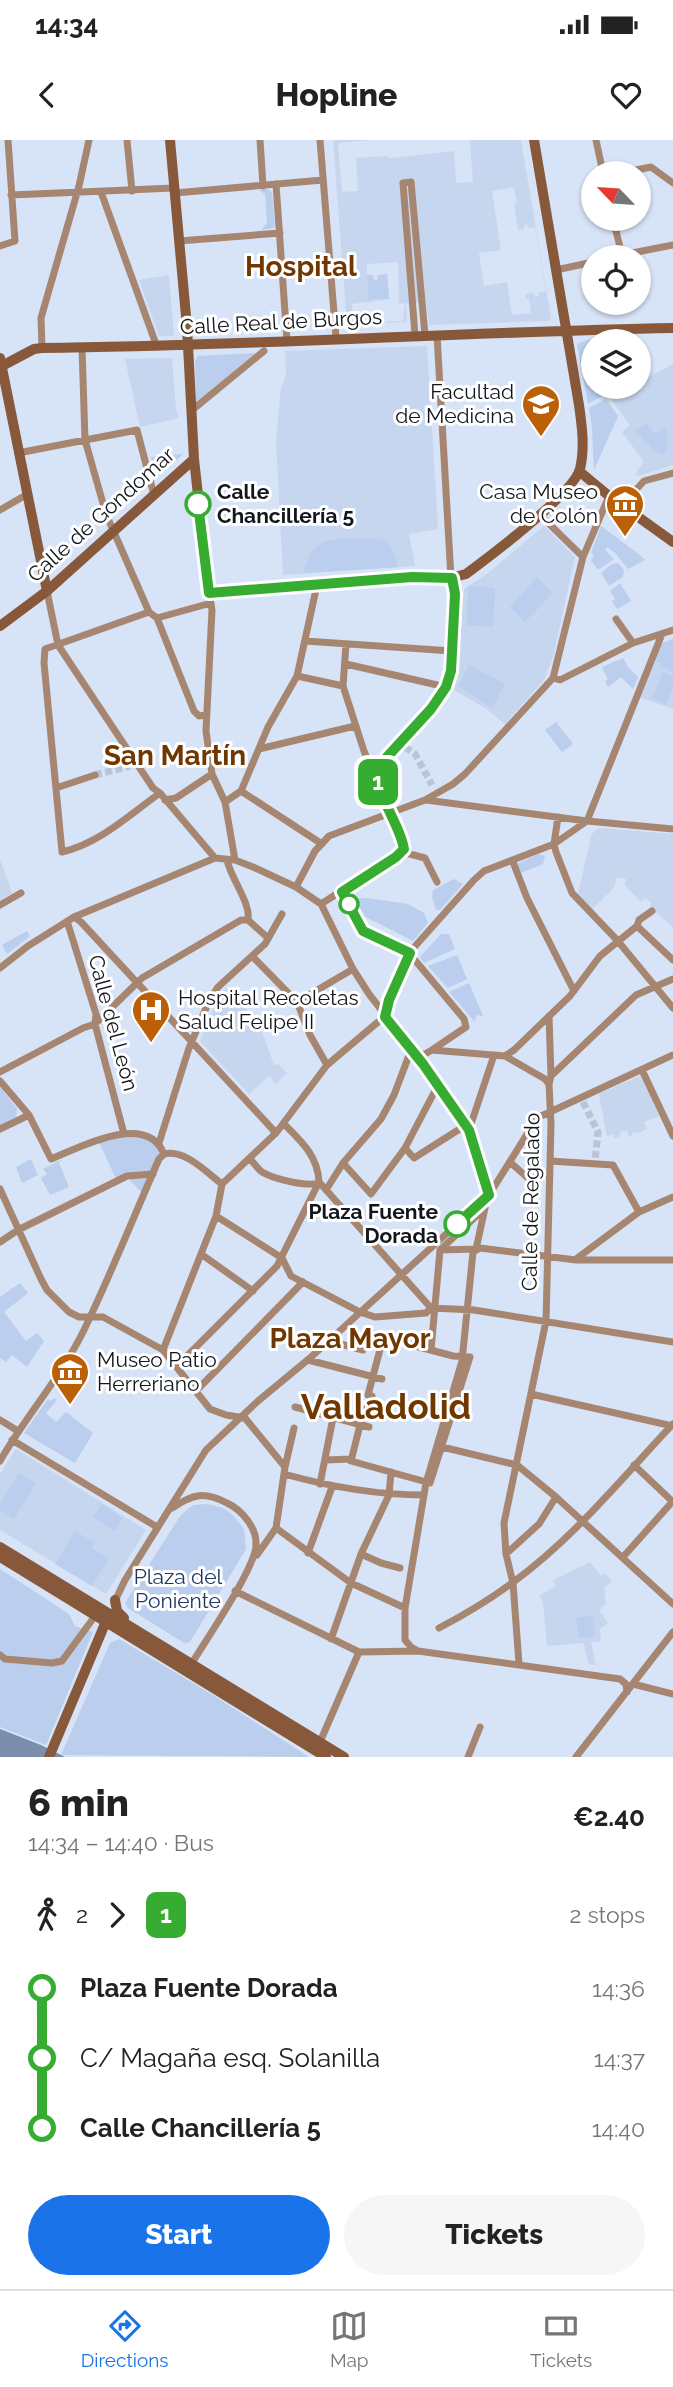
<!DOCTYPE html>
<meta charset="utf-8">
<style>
:root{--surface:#fff;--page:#f6f6f6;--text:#222;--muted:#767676;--line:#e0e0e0;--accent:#1a73e8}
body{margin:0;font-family:Raleway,sans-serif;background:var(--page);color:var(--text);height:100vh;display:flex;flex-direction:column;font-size:26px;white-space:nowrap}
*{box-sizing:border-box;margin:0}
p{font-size:23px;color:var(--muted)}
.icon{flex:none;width:38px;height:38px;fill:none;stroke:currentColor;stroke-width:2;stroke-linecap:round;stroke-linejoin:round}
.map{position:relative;height:1617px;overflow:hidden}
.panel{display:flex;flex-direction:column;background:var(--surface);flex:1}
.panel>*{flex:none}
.badge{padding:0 14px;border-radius:10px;font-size:24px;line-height:46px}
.needle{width:46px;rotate:295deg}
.tools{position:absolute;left:581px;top:21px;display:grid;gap:14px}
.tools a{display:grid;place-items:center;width:70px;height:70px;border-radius:50%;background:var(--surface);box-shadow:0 2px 5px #0004;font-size:35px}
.map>.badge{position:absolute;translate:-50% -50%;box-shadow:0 0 0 4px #fff}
.legs{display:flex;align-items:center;gap:10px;height:77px;padding:0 28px;font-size:23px}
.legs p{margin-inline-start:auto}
.head{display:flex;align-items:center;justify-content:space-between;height:119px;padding:0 28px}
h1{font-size:38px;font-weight:800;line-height:52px}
.cta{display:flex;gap:14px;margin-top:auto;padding:14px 28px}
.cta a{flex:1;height:80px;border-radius:42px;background:var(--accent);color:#fff;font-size:28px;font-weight:800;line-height:80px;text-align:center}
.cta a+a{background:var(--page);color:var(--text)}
ul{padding:0 28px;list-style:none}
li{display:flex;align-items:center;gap:24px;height:70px;font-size:26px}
li i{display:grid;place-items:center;width:10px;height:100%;margin:0 9px;background:currentColor}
li i::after{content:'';width:18px;height:18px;margin:-9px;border:5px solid;border-radius:50%;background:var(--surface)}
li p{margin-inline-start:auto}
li:first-child i{background:linear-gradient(#0000 50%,currentColor 0)}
li:last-child i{background:linear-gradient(currentColor 50%,#0000 0)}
.status{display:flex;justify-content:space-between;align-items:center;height:49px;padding:0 35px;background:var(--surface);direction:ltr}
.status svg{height:19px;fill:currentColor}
header{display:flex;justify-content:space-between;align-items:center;height:91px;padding:0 28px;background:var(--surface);font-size:32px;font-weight:800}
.dock{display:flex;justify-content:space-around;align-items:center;height:98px;border-top:2px solid var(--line);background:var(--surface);font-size:19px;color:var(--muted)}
.dock a{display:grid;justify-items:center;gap:4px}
.dock .current{color:var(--accent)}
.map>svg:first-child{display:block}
</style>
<div class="status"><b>14:34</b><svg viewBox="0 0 49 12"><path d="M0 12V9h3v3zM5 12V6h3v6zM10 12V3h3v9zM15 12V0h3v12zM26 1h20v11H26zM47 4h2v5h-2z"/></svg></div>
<header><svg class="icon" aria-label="back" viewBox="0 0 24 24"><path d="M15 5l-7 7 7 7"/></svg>Hopline<svg class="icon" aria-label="heart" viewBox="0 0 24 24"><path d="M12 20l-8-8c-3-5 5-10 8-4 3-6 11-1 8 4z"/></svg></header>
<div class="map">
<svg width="673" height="1617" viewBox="0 0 673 1617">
<rect width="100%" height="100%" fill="#d7e3f6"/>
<path fill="#c6d6ef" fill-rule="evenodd" d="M333,0H371L338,3L342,52L358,51L356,18L388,16L389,18H392L454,11L456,43L473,42L470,0H521L551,178L548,181L429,185L426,163H406L407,182L347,184ZM514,47L517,63L514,64L518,90L524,89V85L527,84L528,88L535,87L546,151L539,153V156L535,157L534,153L525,154L526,159H529L531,173L512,175L507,142L484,146L479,113L501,110L492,51ZM398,122L399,163L405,164L403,181L353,183L352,164L389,159L387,134L378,135L377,141H374L373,135L367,134V124Z
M169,135L174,196H159L139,140Z
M427,206L438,389L409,394L415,426L283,435L276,300L281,248L286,235L285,211Z
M172,218L176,270L179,278L140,287L125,219Z
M673,224V325L638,336L635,334L644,322L622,292L630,285L602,247H639V244L645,239Z
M544,386L575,417L553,517L544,540L505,584L485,568L454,550L458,531L464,449L488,433Z
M655,520L673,534V569L639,557Z
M600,688L673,694V787L650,767L652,764L646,758L641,762L625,745L626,739L617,737L615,745L611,751L592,769L578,754L591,696L595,690Z
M0,719L12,753L0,760Z
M226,848L236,859L233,864L234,866L247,865L246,879L251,890L260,887L274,925L278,924L287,933L276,944L269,936L249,954L200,901L216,861Z
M642,935L659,976L644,982L647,989L638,993L633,992L631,997L628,995L627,990L620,992L619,998H614L613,994L607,996L599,954Z
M16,1309L146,1390L106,1454L0,1390V1334Z
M590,1422L601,1436L605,1433L612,1441L604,1448L606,1463L599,1471L608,1483L600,1489L601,1501L591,1502L596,1525L588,1524L584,1503L547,1506L543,1462L541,1457L538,1456L556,1446L553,1440Z"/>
<path fill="#bbceee" d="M267,49L272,52L275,85L274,88L261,90L267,83L265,54L258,50Z
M387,134L389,159H372L369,162L367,135H373L374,140L377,141L378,135Z
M609,198V201H593V224L586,232L593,241V247H598L604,255L588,264L577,204L590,199Z
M256,213L196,262L195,221L198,216Z
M606,259L618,276L594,330L592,287L589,268Z
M646,284L656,294L664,288L667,290L666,304L668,307L663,315L656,312L634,290Z
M183,314L156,339L151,317Z
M601,386L640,415L645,420L628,429L615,413L607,407L605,410L614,419L598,430L591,420L594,415L591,413Z
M368,398C392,398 392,408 398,427L304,433C311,393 335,400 368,398Z
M618,423L624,430L623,437L609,446L601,433L612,424Z
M537,437L553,453L525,482L510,467Z
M620,443L631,461L617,469L612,461L615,459L610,451Z
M468,446L495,448L493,487L467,485Z
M673,499V534L655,520L662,503Z
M623,518L628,527L638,537L633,549L621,537L608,547L605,541L608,540L602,527Z
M469,525L505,544L492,568L458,546Z
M663,532L673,536V549L666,564L652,558Z
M556,582L573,604L562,612L545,590Z
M538,714L545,716L543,724L521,733L517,724Z
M454,739L463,744L440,770H436L432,757L433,750Z
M367,758L408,764L424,773L428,783L413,801L360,774L354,759Z
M27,791L30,796L7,814L2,805Z
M441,794H449L455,809L424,823L420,817Z
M457,815L467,839L448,848L428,826Z
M469,843L483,876L476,875L475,882L449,852Z
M0,947L17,969L16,977L0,985Z
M117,996C138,996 146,994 161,1011L142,1053L125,1035L116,1039L99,1002Z
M31,1019L38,1035L22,1043L16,1027Z
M63,1019L59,1023L69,1047L50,1055L41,1038L47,1034L43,1029Z
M20,1143L28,1153L4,1172L26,1201L37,1193L44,1201L27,1227L12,1215L6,1222L0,1218V1157Z
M55,1258L57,1260L46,1273L56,1282L66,1272L93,1293L75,1323L24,1293L48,1259L50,1261Z
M19,1333L36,1343L14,1379L0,1370V1363Z
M102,1364L123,1378L115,1391L93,1377Z
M207,1364L223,1368L234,1376L244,1389L246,1409L190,1502L184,1503L128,1468L125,1463L180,1376L193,1365Z
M75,1391L95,1403L92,1408L109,1419L92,1446L55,1424Z
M0,1429L69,1474L75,1486L93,1492L46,1605L0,1587Z
M592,1476L595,1496L579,1498L576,1478Z
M119,1499L216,1557L309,1617L61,1615L110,1503Z"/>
<path fill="#7b8ead" d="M0,1589L41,1605L65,1617H0Z"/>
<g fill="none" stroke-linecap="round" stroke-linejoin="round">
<path stroke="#b9c4d5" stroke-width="7" stroke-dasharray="7 3.5" stroke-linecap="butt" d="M405,607L415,614L432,645
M95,635L130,626
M583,962L598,992L595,1021"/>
<path stroke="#a68671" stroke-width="7" d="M127,0L132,51
M260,0L263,46
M320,0L336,198
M596,0L603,33
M621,33L651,27L673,43
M276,44L287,201
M101,52L157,207
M175,53L323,40
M11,55L174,48
M613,79L622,115
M179,101L280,93
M0,106L15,101L8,0
M612,117L673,105
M556,130L593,122
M415,195L403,43L411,42L425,195
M82,207L85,300L106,374L149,472L157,478L194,571L199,576L206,575
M42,208L41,178L79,46L89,0
M191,271L264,211
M18,313L137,290L154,355
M622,365L644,341L673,333
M0,370L26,355
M539,374L583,417
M47,451L58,505L153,648L160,653L215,718
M209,453L212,470L206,591L212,634L225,662L235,720
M149,472L45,509L44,523L62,712C100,703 129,675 160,653
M157,478L211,463
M616,479L633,503
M305,501L452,511
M346,504L343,546L364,611L403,705L402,712
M346,524L446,547
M297,536L343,546
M553,538L583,417L609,356
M553,538L560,540L633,503L673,490
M259,609L355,586
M377,640L382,624L387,617L439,558C458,531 453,482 455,449L451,438L437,195
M56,648L95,635
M241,651L322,704
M165,660L176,658L212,634
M426,660L587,681L673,689
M225,662L241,651L268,587L297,536L317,445
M558,677L554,704L556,712L572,753L617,800L673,868
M402,712L425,718L437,742
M227,720C231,739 251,763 248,780
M513,722L527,758L574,851
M296,747L315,711L329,696L425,660L453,644L465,634L553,538
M342,752L363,791L409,813L464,879L466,887L432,910
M321,764L402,712
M0,765L21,753
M74,777L81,782L276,993
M67,781L96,874L95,884L124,994
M637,786L673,820
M252,816L297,862L310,895L327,925
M0,828L28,806L74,777L215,718L235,720L253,727L296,747L321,764L353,829L369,854L423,924L469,990L489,1055
M297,862L353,829
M385,876L389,860L409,813L474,740L484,731L554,704L587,681L662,494
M505,916L514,910L570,856L600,816L637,786L639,780L652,771
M418,918L432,910L505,916L545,939L549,944
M642,930L673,996
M0,932L83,888L95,884L142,838L241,780H248L268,798
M551,936L636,855L673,839
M0,941L29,975L51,1019C80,1007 147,971 164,1014
M0,989L29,975
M469,990L494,915
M159,1003L189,908L209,861L218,847L265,804L282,774
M405,1008L438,945
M164,1014C185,1009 206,1032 222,1044
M250,1019C254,1023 258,1029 262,1032C274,1039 306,1047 319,1043
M550,1021L613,1025L639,1072L673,1057
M510,1022L529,1039L550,1033
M343,1023L371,1054L405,1008L414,1018L466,985
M319,1042L431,1168
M0,1049L41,1139L47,1150L69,1172L79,1177H103L163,1210L210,1269L226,1275L245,1278L285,1327
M326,1050L343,1023L381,979L394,955L411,910
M216,1076L282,1118
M0,1102L18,1090L127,1036L153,1034
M440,1110L476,1109L485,1068
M440,1110L485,1068
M201,1114L253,1151
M282,1118L291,1136L360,1172L375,1177L426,1173L431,1168
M576,1119L639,1072
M431,1168L474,1170L673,1202
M374,1195L453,1216L470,1217L430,1343L351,1321L364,1269L368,1270L372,1256L368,1255L382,1202L373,1200Z
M329,1201L363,1210
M163,1210L216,1076L222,1044L276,993L327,925L385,876
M431,1210L440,1110
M308,1220L382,1239
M176,1227L277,1126L319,1042C318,1016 301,1001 284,984
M196,1251L303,1142
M531,1254L673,1286
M295,1267L369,1287
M0,1280L18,1291
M12,1300L157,1387
M438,1306L517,1325L556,1357L673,1464
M325,1320L351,1319
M0,1321C26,1276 61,1237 84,1190C111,1134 134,1076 159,1019L164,1014
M634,1325L673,1362
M284,1334C331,1347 375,1355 424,1355
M320,1344L333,1278
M172,1368C193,1354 204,1351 227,1363C242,1370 257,1388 256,1405C256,1427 206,1500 192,1523L193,1527
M276,1388L351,1443L405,1468
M308,1413L332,1347
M361,1414L381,1423L400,1428
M506,1414L539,1384L556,1357
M257,1415L276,1388L285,1327L294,1288
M623,1417L673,1361
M235,1451L359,1512L418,1511L620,1539L626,1544L627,1552
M114,1463L125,1440L206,1310L258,1261L310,1218L489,1055L537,978L673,915
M439,1488C464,1475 489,1460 512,1443C573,1399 622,1338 673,1284
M331,1499L361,1414L389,1355L391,1332
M418,1511L411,1507L405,1500V1468L426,1343L462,1221L473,1112L480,1108L576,1120H673
M0,1515L5,1519L52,1523L62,1521L95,1476
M519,1524L513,1443L506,1414L504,1383L546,1181L551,984L549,944L551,936L549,876
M633,1544L673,1554
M320,1602L359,1512
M468,1617L480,1587
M576,1617L673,1492"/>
<path stroke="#87593a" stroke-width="10" d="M170,0L187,187L194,319L209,453L412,437L451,438L466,434C489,417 573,354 580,329C585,308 582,286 579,265L534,0
M0,218L47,451
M0,227L34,209L42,208C252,206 462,192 673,188
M579,331L609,356L673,402
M0,486L47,451L194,319
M0,1407L344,1617
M0,1417L326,1617
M115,1460L117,1471L124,1478
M49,1617L107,1479"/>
</g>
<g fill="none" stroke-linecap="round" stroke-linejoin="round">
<defs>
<path id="line-1" d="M198,364L209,453L412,437L452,438L455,454L451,531L446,547L431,569L387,617C365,648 399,677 404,709L396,717L342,752L363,791L410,813L389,860L385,877L423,924L469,990L489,1055L457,1084"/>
</defs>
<use href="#line-1" stroke="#fff" stroke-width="16"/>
<use href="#line-1" stroke="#36ad30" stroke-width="10"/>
</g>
<defs>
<symbol id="university-pin" viewBox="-11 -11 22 30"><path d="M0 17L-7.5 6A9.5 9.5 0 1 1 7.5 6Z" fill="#bb6006" stroke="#fff"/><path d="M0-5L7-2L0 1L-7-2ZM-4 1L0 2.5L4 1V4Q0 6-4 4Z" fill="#fff"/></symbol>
<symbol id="museum-pin" viewBox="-11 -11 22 30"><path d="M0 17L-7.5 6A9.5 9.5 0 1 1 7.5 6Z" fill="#bb6006" stroke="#fff"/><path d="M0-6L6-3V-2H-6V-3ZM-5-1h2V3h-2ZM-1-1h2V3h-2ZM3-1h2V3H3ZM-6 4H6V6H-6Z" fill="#fff"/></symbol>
<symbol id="hospital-pin" viewBox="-11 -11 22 30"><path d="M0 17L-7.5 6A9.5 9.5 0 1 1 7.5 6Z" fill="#bb6006" stroke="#fff"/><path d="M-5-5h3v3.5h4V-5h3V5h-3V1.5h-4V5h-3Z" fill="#fff"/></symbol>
</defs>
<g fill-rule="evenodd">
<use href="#university-pin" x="519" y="242" width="44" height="60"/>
<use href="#museum-pin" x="603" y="342" width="44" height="60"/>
<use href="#hospital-pin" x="129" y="848" width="44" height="60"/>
<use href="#museum-pin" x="48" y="1210" width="44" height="60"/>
</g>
<g fill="#fff" stroke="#36ad30" stroke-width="3.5">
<circle cx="198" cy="364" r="12"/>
<circle cx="349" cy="764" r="9"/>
<circle cx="457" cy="1084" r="12"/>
</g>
<g text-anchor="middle" stroke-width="6" stroke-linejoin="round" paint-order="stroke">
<g font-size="21" fill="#12161c" stroke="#fff">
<text transform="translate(281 182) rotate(-3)" y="7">Calle Real de Burgos</text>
<text transform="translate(101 375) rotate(-42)" y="7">Calle de Gondomar</text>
<text transform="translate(113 883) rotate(75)" y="7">Calle del León</text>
<text transform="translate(531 1062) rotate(-89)" y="7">Calle de Regalado</text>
</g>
<g font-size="21" fill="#12161c" stroke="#fff" text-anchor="end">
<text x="514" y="259">Facultad<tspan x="514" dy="24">de Medicina</tspan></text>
<text x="598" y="359">Casa Museo<tspan x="598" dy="24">de Colón</tspan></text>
<text x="178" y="865" text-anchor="start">Hospital Recoletas<tspan x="178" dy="24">Salud Felipe II</tspan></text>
<text x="97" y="1227" text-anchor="start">Museo Patio<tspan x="97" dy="24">Herreriano</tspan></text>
</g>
<g font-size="21" font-weight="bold" fill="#12161c" stroke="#fff" text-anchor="start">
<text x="217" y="359">Calle<tspan x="217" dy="24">Chancillería 5</tspan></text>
<text x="438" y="1079" text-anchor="end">Plaza Fuente<tspan x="438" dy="24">Dorada</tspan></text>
</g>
<g font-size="21" fill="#1e3862" stroke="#fff">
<text x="178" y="1444">Plaza del<tspan x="178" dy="24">Poniente</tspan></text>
</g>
<g font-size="28" font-weight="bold" fill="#713701" stroke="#fff">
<text x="301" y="136">Hospital</text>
<text x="175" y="625">San Martín</text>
<text x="350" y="1208">Plaza Mayor</text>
</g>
<g font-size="35" font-weight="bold" fill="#713701" stroke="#fff">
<text x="386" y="1279">Valladolid</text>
</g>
</g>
</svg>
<div class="tools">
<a><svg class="needle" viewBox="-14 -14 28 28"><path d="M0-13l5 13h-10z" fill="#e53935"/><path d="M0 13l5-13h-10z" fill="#767676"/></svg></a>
<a><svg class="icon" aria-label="locate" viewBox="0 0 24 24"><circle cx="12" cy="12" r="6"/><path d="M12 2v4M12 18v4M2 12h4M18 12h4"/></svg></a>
<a><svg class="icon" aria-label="layers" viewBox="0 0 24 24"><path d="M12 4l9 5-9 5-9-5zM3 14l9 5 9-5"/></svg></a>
</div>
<b class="badge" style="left:378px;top:642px;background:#36ad30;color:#fff">1</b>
</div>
<section class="panel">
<div class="head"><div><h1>6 min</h1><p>14:34 – 14:40 · Bus</p></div><b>€2.40</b></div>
<div class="legs"><svg class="icon" aria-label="walk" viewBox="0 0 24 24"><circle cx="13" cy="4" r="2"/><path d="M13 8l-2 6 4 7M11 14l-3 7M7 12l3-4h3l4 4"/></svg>2<svg class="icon" aria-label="forward" viewBox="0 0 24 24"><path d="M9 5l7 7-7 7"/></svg><b class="badge" style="background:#36ad30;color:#fff">1</b><p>2 stops</p></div>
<ul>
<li><i style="color:#36ad30"></i><b>Plaza Fuente Dorada</b><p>14:36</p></li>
<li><i style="color:#36ad30"></i><span>C/ Magaña esq. Solanilla</span><p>14:37</p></li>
<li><i style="color:#36ad30"></i><b>Calle Chancillería 5</b><p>14:40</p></li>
</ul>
<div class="cta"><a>Start</a><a>Tickets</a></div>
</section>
<nav class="dock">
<a class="current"><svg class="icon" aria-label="directions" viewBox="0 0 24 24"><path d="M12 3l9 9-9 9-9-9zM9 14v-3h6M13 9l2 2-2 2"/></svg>Directions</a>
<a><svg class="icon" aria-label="map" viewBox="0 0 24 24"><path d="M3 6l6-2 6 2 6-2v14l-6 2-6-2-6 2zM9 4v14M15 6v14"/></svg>Map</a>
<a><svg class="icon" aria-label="tickets" viewBox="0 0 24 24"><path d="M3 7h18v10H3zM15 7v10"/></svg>Tickets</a>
</nav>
